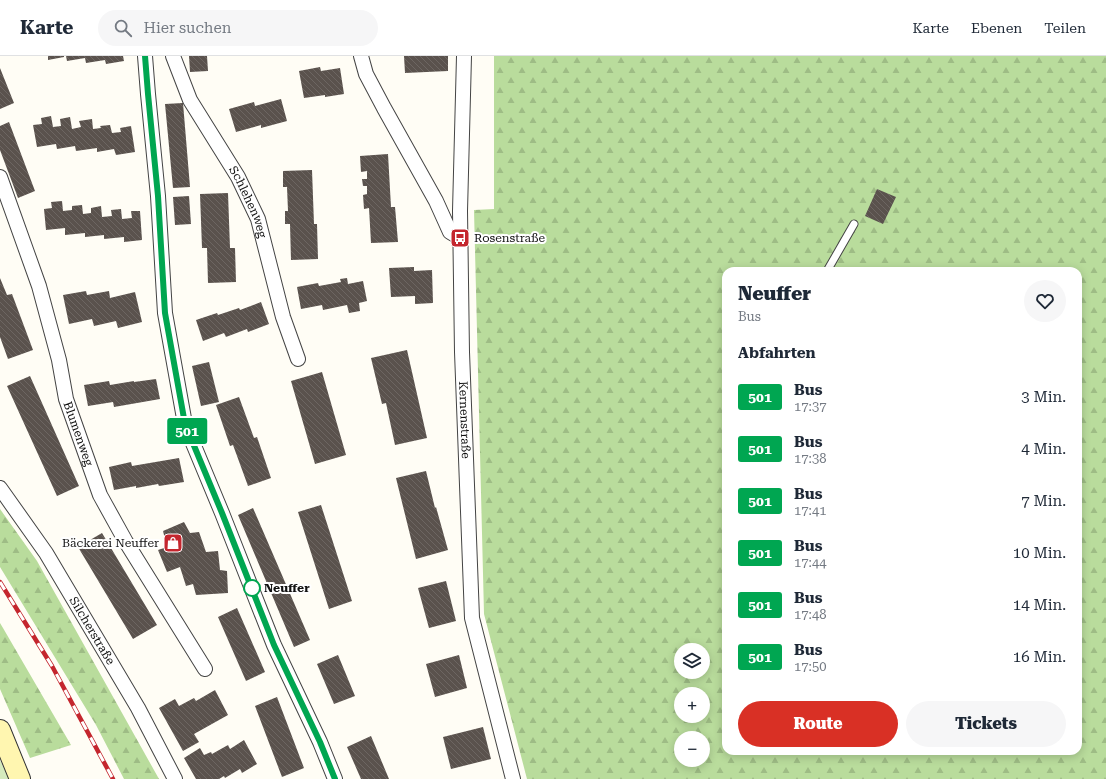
<!DOCTYPE html>
<html lang="de">
<meta charset="utf-8">
<style>
:root{--surface:#fff;--page:#f6f6f7;--text:#1f2937;--muted:#747a83;--line:#e0e1e3;--accent:#d93025}
body{margin:0;font-family:"Roboto Serif",serif;background:var(--page);color:var(--text);height:100vh;display:flex;flex-direction:column;font-size:15px;white-space:nowrap}
*{box-sizing:border-box;margin:0}
p{font-size:13px;color:var(--muted)}
.icon{flex:none;width:22px;height:22px;fill:none;stroke:currentColor;stroke-width:2;stroke-linecap:round;stroke-linejoin:round}
.map{position:relative;flex:1;overflow:hidden}
.details{position:absolute;left:722px;top:211px;width:360px;height:488px;display:flex;flex-direction:column;background:var(--surface);border-radius:12px;box-shadow:0 2px 10px #0003}
.details>*{flex:none}
.badge{padding:0 8px;border-radius:3px;font-size:14px;line-height:26px}
.fabs{position:absolute;left:674px;top:587px;display:grid;gap:8px}
.fabs a{display:grid;place-items:center;width:36px;height:36px;border-radius:50%;background:var(--surface);box-shadow:0 2px 10px #0003;font-size:20px}
.map>.badge{position:absolute;translate:-50% -50%;box-shadow:0 0 0 2px #fff}
h2{padding:0 16px;font-size:15px;line-height:36px}
.round{display:grid;place-items:center;flex:none;width:42px;height:42px;border-radius:21px;background:var(--page)}
.summary{display:flex;align-items:center;justify-content:space-between;height:68px;padding:0 16px}
h1{font-size:19px;font-weight:800;line-height:30px}
.button{display:flex;gap:8px;margin-top:auto;padding:8px 16px}
.button a{flex:1;height:46px;border-radius:24px;background:var(--accent);color:#fff;font-size:16px;font-weight:800;line-height:46px;text-align:center}
.button a+a{background:var(--page);color:var(--text)}
ul{padding:0;list-style:none}
li{display:flex;align-items:center;gap:12px;height:52px;padding:0 16px}
li div{flex:1}
li b{display:block;font-size:15px}
li em{font-style:normal}
li .badge{min-width:44px;font-weight:700;text-align:center}
header{display:flex;align-items:center;gap:24px;box-sizing:border-box;height:56px;padding:0 20px;background:var(--surface);border-bottom:1px solid var(--line)}
header strong{font-size:19px}
nav{display:flex;gap:22px;margin-inline-start:auto;font-size:14px}
.search{width:280px;height:36px;background:var(--page);display:flex;align-items:center;gap:10px;box-sizing:border-box;padding:0 14px;border-radius:22px;color:var(--muted);font-size:15px}
.map>svg:first-child{display:block}
</style>
<header>
<strong>Karte</strong>
<div class="search"><svg class="icon" aria-label="search" viewBox="0 0 24 24"><circle cx="10" cy="10" r="6"/><path d="M15 15l6 6"/></svg>Hier suchen</div>
<nav><a>Karte</a><a>Ebenen</a><a>Teilen</a></nav>
</header>
<div class="map">
<svg width="1106" height="723" viewBox="0 0 1106 723">
<defs>
<pattern id="grass-tufts" width="24" height="20" patternUnits="userSpaceOnUse"><rect width="24" height="20" fill="#d5ebbd"/><path d="M3 7l-1-3M5 7V3M7 7l1-3M15 17l-1-3M17 17v-4M19 17l1-3" fill="none" stroke="#b6c8a1"/></pattern>
<pattern id="forest-firs" width="22" height="20" patternUnits="userSpaceOnUse"><rect width="22" height="20" fill="#b9dc9c"/><path d="M5 1l3.5 6h-7zM16 11l3.5 6h-7z" fill="#9ebc85"/></pattern>
<pattern id="building-back-hatch" width="6" height="6" patternUnits="userSpaceOnUse"><rect width="6" height="6" fill="#5a524d"/><path d="M-1 5l2 2M0 0l6 6M5-1l2 2" fill="none" stroke="#6d6662"/></pattern>
</defs>
<rect width="100%" height="100%" fill="#fffdf5"/>
<path fill="url(#grass-tufts)" d="M0,704L9,723H0Z"/>
<path fill="url(#forest-firs)" fill-rule="evenodd" d="M494,0H1106V723H527L484,558L474,154L494,153ZM726,215H1078V695H726ZM681,594H703V616H681ZM681,638H703V660H681ZM681,682H703V704H681Z
M0,453L37,505L159,723H124L96,669L0,511Z
M0,567L3,572L71,689L30,702L0,633Z"/>
<path fill="url(#building-back-hatch)" d="M48,0H64V1L48,4Z
M66,0H123L124,5L106,8L105,4L86,7L85,2L67,5Z
M189,0H207L208,15L190,16Z
M404,0H448V15L405,17Z
M320,11L321,15L340,12L344,38L325,41V39L304,42L299,15Z
M0,12L14,47L0,53Z
M281,43L287,65L261,72V69L236,76L229,53L254,46L255,50Z
M183,47L190,131L173,132L165,48Z
M51,60L53,71L61,70L60,63L70,61L72,73L81,71L79,65L92,63L93,73L101,72L100,70L110,69L112,77L121,76L120,72L131,70L135,96L116,99L114,93L97,96V92L76,95L75,90L57,93L56,88L37,91L33,69L42,68L41,62Z
M9,66L35,135L18,142L0,94V70Z
M388,98L391,151H395L398,186L371,187L369,152L364,153L363,139L367,138V130H363L362,123H367V115L361,116L360,100Z
M312,114L314,168H317L318,203L291,204L290,168H285V155H288L287,131H283V115Z
M877,133L896,141L883,168L865,160Z
M228,137L230,192H235L236,226L208,227L207,192H202L200,138Z
M189,140L191,168L175,169L173,141Z
M62,145L63,155L72,154V150L82,149L83,158L91,157V152L101,150L102,161L112,160L111,154L121,153L122,163L132,162L131,155H140L142,184L124,186V181L104,183V179L85,181V177L65,179V172L46,174L44,153L52,152L51,146Z
M414,211V215L432,214L433,247L415,248V240L391,241L389,212Z
M0,222L7,239L12,238L33,294L8,303L0,281Z
M347,222L348,228L363,225L367,245L359,247L360,255L349,257L347,249L323,254L322,249L301,253L297,231L318,227L319,230L341,226L340,223Z
M86,235L87,239L109,235L110,242L135,236L142,266L118,272L116,265L94,270L92,263L69,268L63,239Z
M261,246L269,268L248,276L247,273L226,281L224,277L203,285L196,264L217,257L218,259L239,252L240,254Z
M407,294L427,382L395,389L386,347L382,348L371,302Z
M209,306L219,346L201,350L192,310Z
M322,316L346,399L315,408L291,325Z
M30,320L79,430L57,440L7,330Z
M156,323L160,343L114,351L113,346L88,350L84,329L109,325L110,329L134,325V326Z
M239,341L254,382L257,381L271,422L248,430L233,389L230,390L216,349Z
M179,402L184,426L159,430L158,428L136,432V430L114,434L109,411L131,406L132,410Z
M426,415L435,452L436,451L448,494L416,503L396,422Z
M321,449L352,545L329,553L298,456Z
M253,452L310,584L294,591L238,459Z
M184,466L190,477L199,476L206,496L218,495L220,514L227,515L228,537L196,539L193,528L186,530L180,511L167,516L158,494L167,491L163,475Z
M102,477L157,569L133,583L78,491Z
M446,525L456,565L429,572L418,532Z
M237,552L265,616L246,625L218,561Z
M338,599L355,640L334,648L317,608Z
M459,599L467,632L435,641L426,608Z
M215,634L228,659L194,678L199,686L183,695L159,652L175,643L179,650L194,642L196,645Z
M277,641L304,712L282,721L255,650Z
M483,671L491,703L451,713L443,681Z
M371,680L389,723H361L347,691Z
M244,684L257,708L242,717L240,713L225,722L224,720L219,723H196L184,702L200,692L204,699L211,696L212,698L228,689L230,693Z"/>
<g fill="none" stroke-linecap="round" stroke-linejoin="round">
<defs>
<path id="lane" d="M827,215L854,168"/>
<g id="street">
<path d="M145,0L148,38L158,140L165,257L185,368L222,457L274,589L320,686L335,723"/>
<path id="s1" d="M173,0L190,44L238,121L258,163L283,261L298,303"/>
<path d="M361,0L366,18L384,52L436,145L450,176L460,182"/>
<path id="s2" d="M464,0L460,155L462,296L472,562L513,723"/>
<path id="s3" d="M0,121L39,230L59,304L66,343L100,439L126,486L205,613"/>
<path id="s4" d="M0,432L46,497L138,652L175,723"/>
</g>
<path id="secondary" d="M0,674L20,723"/>
</defs>
<use href="#lane" stroke="#444" stroke-width="9"/>
<use href="#street" stroke="#444" stroke-width="16"/>
<use href="#secondary" stroke="#333" stroke-width="22"/>
<use href="#lane" stroke="#fff" stroke-width="7"/>
<use href="#street" stroke="#fff" stroke-width="14"/>
<use href="#secondary" stroke="#fff6b0" stroke-width="20"/>
<defs>
<path id="rail" d="M0,526L52,610L113,723"/>
</defs>
<use href="#rail" stroke="#c4262e" stroke-width="4.5"/>
<use href="#rail" stroke="#fff" stroke-width="3" stroke-dasharray="9" stroke-linecap="butt"/>
</g>
<g fill="none" stroke-linecap="round" stroke-linejoin="round">
<defs>
<path id="line" d="M145,0L148,38L158,140L165,257L185,368L222,457L274,589L320,686L335,723"/>
</defs>
<use href="#line" stroke="#fff" stroke-width="9"/>
<use href="#line" stroke="#00a651" stroke-width="6"/>
</g>
<defs>
<symbol id="bus-square" viewBox="-11 -11 22 22"><rect x="-9" y="-9" width="18" height="18" rx="4" fill="#c4262e" stroke="#fff"/><path d="M-5-6H5V4H4V6H2V4H-2V6H-4V4H-5ZM-3.5-4V0h7V-4ZM-3.5 1.2v1.5H-2V1.2ZM2 1.2v1.5H3.5V1.2Z" fill="#fff"/></symbol>
<symbol id="shop-square" viewBox="-11 -11 22 22"><rect x="-9" y="-9" width="18" height="18" rx="4" fill="#c4262e" stroke="#fff"/><path d="M-5-2.5h2.3a2.7 3.5 0 0 1 5.4 0H5L5.5 6h-11ZM-1.5-2.5h3a1.5 2.3 0 0 0-3 0Z" fill="#fff"/></symbol>
</defs>
<g fill-rule="evenodd">
<use href="#bus-square" x="449" y="171" width="22" height="22"/>
<use href="#shop-square" x="162" y="476" width="22" height="22"/>
</g>
<circle fill="#fff" stroke="#00a651" stroke-width="2" cx="252" cy="532" r="8"/>
<g text-anchor="middle" stroke-width="4" stroke-linejoin="round" paint-order="stroke">
<g font-size="12" fill="#111" stroke="#fff">
<text dy="4" stroke="none"><textPath href="#s1" startOffset="165">Schlehenweg</textPath></text>
<text dy="4" stroke="none"><textPath href="#s2" startOffset="364">Kernenstraße</textPath></text>
<text dy="4" stroke="none"><textPath href="#s3" startOffset="269">Blumenweg</textPath></text>
<text dy="4" stroke="none"><textPath href="#s4" startOffset="170">Silcherstraße</textPath></text>
</g>
<g font-size="12" fill="#111" stroke="#fff" text-anchor="start">
<text x="474" y="186">Rosenstraße</text>
<text x="159" y="491" text-anchor="end">Bäckerei Neuffer</text>
</g>
<g font-size="12" font-weight="bold" fill="#111" stroke="#fff" text-anchor="start">
<text x="264" y="536">Neuffer</text>
</g>
</g>
</svg>
<div class="fabs">
<a><svg class="icon" aria-label="layers" viewBox="0 0 24 24"><path d="M12 4l9 5-9 5-9-5zM3 14l9 5 9-5"/></svg></a>
<a>+</a>
<a>−</a>
</div>
<b class="badge" style="left:187px;top:375px;background:#00a651;color:#fff">501</b>
<section class="details">
<div class="summary"><div><h1>Neuffer</h1><p>Bus</p></div><a class="round"><svg class="icon" aria-label="heart" viewBox="0 0 24 24"><path d="M12 20l-8-8c-3-5 5-10 8-4 3-6 11-1 8 4z"/></svg></a></div>
<h2>Abfahrten</h2>
<ul>
<li><span class="badge" style="background:#00a651;color:#fff">501</span><div><b>Bus</b><p>17:37</p></div><em>3 Min.</em></li>
<li><span class="badge" style="background:#00a651;color:#fff">501</span><div><b>Bus</b><p>17:38</p></div><em>4 Min.</em></li>
<li><span class="badge" style="background:#00a651;color:#fff">501</span><div><b>Bus</b><p>17:41</p></div><em>7 Min.</em></li>
<li><span class="badge" style="background:#00a651;color:#fff">501</span><div><b>Bus</b><p>17:44</p></div><em>10 Min.</em></li>
<li><span class="badge" style="background:#00a651;color:#fff">501</span><div><b>Bus</b><p>17:48</p></div><em>14 Min.</em></li>
<li><span class="badge" style="background:#00a651;color:#fff">501</span><div><b>Bus</b><p>17:50</p></div><em>16 Min.</em></li>
</ul>
<div class="button"><a>Route</a><a>Tickets</a></div>
</section>
</div>
